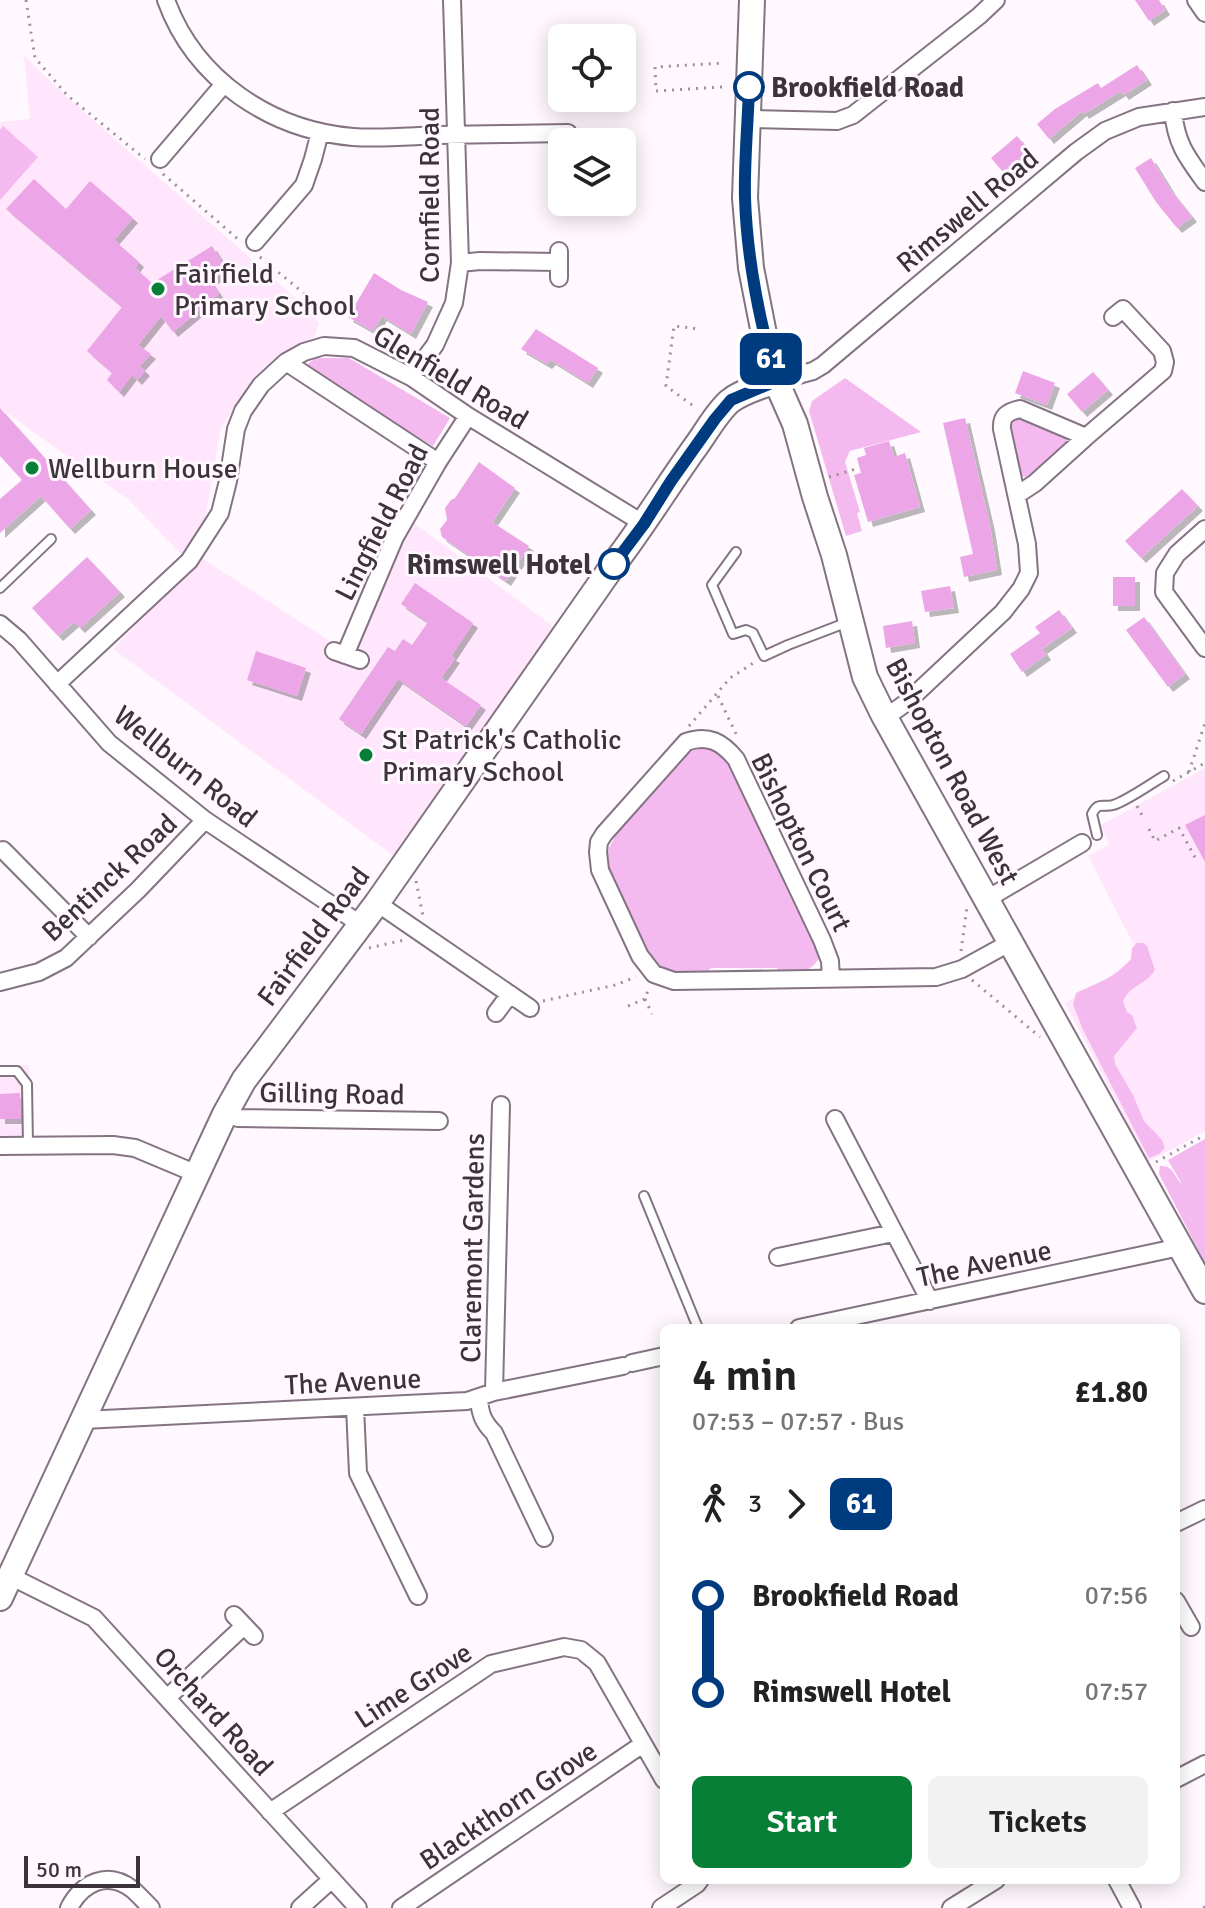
<!DOCTYPE html>
<meta charset="utf-8">
<style>
:root{--surface:#fff;--page:#f2f2f2;--text:#222;--muted:#767676;--accent:#087f36}
body{margin:0;font-family:Signika,sans-serif;background:var(--page);color:var(--text);height:100vh;display:flex;flex-direction:column;font-size:30px;white-space:nowrap}
*{box-sizing:border-box;margin:0}
p{font-size:26px;color:var(--muted)}
.icon{flex:none;width:44px;height:44px;fill:none;stroke:currentColor;stroke-width:2;stroke-linecap:round;stroke-linejoin:round}
.map{position:relative;flex:1;overflow:hidden}
.side{position:absolute;left:660px;top:1324px;width:520px;height:560px;display:flex;flex-direction:column;background:var(--surface);border-radius:12px;box-shadow:0 4px 20px #0003}
.side>*{flex:none}
.badge{padding:0 16px;border-radius:12px;font-size:28px;line-height:52px}
.buttons{position:absolute;left:548px;top:24px;display:grid;gap:16px}
.buttons a{display:grid;place-items:center;width:88px;height:88px;border-radius:12px;background:var(--surface);box-shadow:0 4px 20px #0003;font-size:40px}
.scale{position:absolute;left:24px;bottom:20px;width:116px;box-sizing:border-box;padding-left:8px;border:4px solid #3b343a;border-top:0;font-size:22px;line-height:28px;white-space:nowrap;color:#3b343a;-webkit-text-stroke:6px #fff8fe;paint-order:stroke}
.map>.badge{position:absolute;translate:-50% -50%;box-shadow:0 0 0 4px #fff}
.legs{display:flex;align-items:center;gap:12px;height:88px;padding:0 32px;font-size:26px}
.legs p{margin-inline-start:auto}
.head{display:flex;align-items:center;justify-content:space-between;height:136px;padding:0 32px}
h1{font-size:44px;font-weight:600;line-height:60px}
.cta{display:flex;gap:16px;margin-top:auto;padding:16px 32px}
.cta a{flex:1;height:92px;border-radius:12px;background:var(--accent);color:#fff;font-size:32px;font-weight:600;line-height:92px;text-align:center}
.cta a+a{background:var(--page);color:var(--text)}
ul{padding:0 32px;list-style:none}
li{display:flex;align-items:center;gap:28px;height:96px;font-size:30px}
li i{display:grid;place-items:center;width:12px;height:100%;margin:0 10px;background:currentColor}
li i::after{content:'';width:20px;height:20px;margin:-10px;border:6px solid;border-radius:50%;background:var(--surface)}
li p{margin-inline-start:auto}
li:first-child i{background:linear-gradient(#0000 50%,currentColor 0)}
li:last-child i{background:linear-gradient(currentColor 50%,#0000 0)}
.map>svg:first-child{display:block}
</style>
<div class="map">
<svg width="1205" height="1908" viewBox="0 0 1205 1908">
<defs>
<filter id="shadow"><feDropShadow dx="5" dy="5" stdDeviation="0" flood-color="#0004"/></filter>
</defs>
<rect width="100%" height="100%" fill="#fff8fe"/>
<path fill="#ffe6fc" d="M24,56L66,96L307,308L319,323L315,336L260,372L221,427L205,519L181,554L129,500L0,408V122L30,119Z
M410,520L559,631L401,861L113,649L200,557L342,649Z
M1205,768V1131L1148,1162L1065,1003L1142,961L1088,856L1109,845L1101,825Z
M29,1065L31,1136L0,1137V1066Z"/>
<path fill="#f4baef" d="M3,126L38,157L0,200V130Z
M315,358H349L450,418L433,446L310,373L307,365Z
M845,378L921,432L850,451L845,462L860,512L857,513L862,531L846,536L809,411L812,401Z
M1017,416L1064,434L1067,441L1027,477L1019,476L1007,427L1009,420Z
M705,747C730,753 740,781 752,801L750,809L797,911L804,912L820,956C812,973 798,973 780,974L777,968H711L704,974C690,973 668,975 656,965C645,955 617,888 610,871C608,865 607,859 608,852C613,830 670,770 689,752Z
M1137,943H1144L1147,946L1155,970C1145,986 1131,984 1123,1001L1127,1012L1132,1015L1137,1028L1114,1056L1115,1064L1133,1095L1144,1121L1162,1140L1165,1148L1159,1154L1149,1158L1083,1030L1073,1004L1076,993C1099,982 1113,979 1131,959L1132,948Z
M1205,1139V1263L1159,1174L1160,1166C1174,1165 1174,1177 1182,1184L1168,1160Z"/>
<path fill="#eca6e7" filter="url(#shadow)" d="M1135,0H1159L1165,10L1149,21Z
M1137,65L1147,80L1124,95L1121,91L1084,114L1082,111L1049,139L1037,124L1055,109L1098,83L1101,88Z
M1017,136L1029,150L1003,172L991,158Z
M1151,158L1172,192L1192,217L1177,228L1156,202L1135,168Z
M34,179L66,209L90,181L133,218L114,240L139,262L135,268L152,283L212,246L227,270L210,281L219,294L173,332L161,316L138,345L151,354L140,366L145,371L137,380L132,375L119,392L107,380L112,373L87,351L122,307L6,209Z
M374,273L401,290L428,302L411,334L382,316L373,331L348,317Z
M536,329L598,368L588,383L551,360L547,364L521,349Z
M1023,371L1055,383L1047,405L1015,393Z
M1093,372L1108,390L1082,412L1067,394Z
M0,408L91,510L70,529L41,496L0,533V499L22,480L0,456Z
M965,418L990,526L997,570L964,577L960,557L973,554L943,423Z
M889,441L894,457L905,453L920,507L868,522L854,475L861,473L857,458L866,455L864,448Z
M479,462L515,488L492,522L529,546L506,581L442,537L440,529L447,520L445,508L451,500L455,498Z
M1182,489L1198,506L1141,558L1125,541Z
M87,557L120,592L80,628L74,622L58,636L32,608Z
M1113,577H1135V606H1113Z
M415,583L473,623L451,656L455,658L441,678L481,705L466,726L398,679L361,734L339,719L388,647L395,651L403,639L412,645L428,622L401,604Z
M950,586L954,608L925,612L921,591Z
M1059,610L1072,628L1042,649L1046,655L1022,672L1010,654L1040,633L1035,627Z
M1144,617L1185,674L1168,687L1126,630Z
M912,621L915,643L886,648L883,626Z
M256,651L306,668L297,696L247,680Z
M1205,815V862L1185,825Z
M20,1093L21,1119H0V1094Z"/>
<g fill="none" stroke-linecap="round" stroke-linejoin="round">
<defs>
<path id="lane" d="M736,552L712,585L733,634L746,630L753,633L764,656L788,645L848,622
M0,588L51,539
M1097,835L1092,814C1099,801 1102,808 1113,805C1125,802 1152,783 1164,776
M0,1071H17L27,1084L28,1145
M644,1196L698,1328"/>
<path id="street" d="M166,0C195,80 271,130 353,137C381,139 411,136 439,135C482,134 525,134 568,133
M1196,0L1205,13
M1173,111C1176,143 1186,156 1205,182
M748,119L837,121L853,115L979,16L996,0
M160,159L224,84
M255,242L304,185L313,159L320,132
M559,251V278
M460,263L480,261L558,262
M286,362L438,462
M411,377L435,345L454,303L460,263L452,0
M776,381L813,371L823,365L1076,152L1105,131L1139,117L1205,107
M1017,495L1035,483L1086,437
M1205,529L1177,554L1165,573L1164,592L1205,648
M0,624L19,640L109,743L205,820L360,924
M334,651L360,660
M345,655L395,537L438,462L468,416
M57,684L189,561L220,513L228,481L236,429L243,411L261,385L286,362L304,352L324,346L354,348L411,377L468,416L644,524
M883,714L896,710L907,702L1003,612L1021,589L1029,573L1027,544L1002,429C1001,416 1007,412 1020,409L1086,437L1163,371L1165,362L1162,351L1123,309L1113,317
M3,850L89,937
M987,899L1082,843
M377,903L530,1008
M831,979L830,961L822,940L736,759C722,742 708,734 686,742L604,834L599,842L598,852L600,870L640,956L654,974L674,981L936,977L962,969L1011,942
M0,982L39,972L66,958L138,890L205,820
M496,1013L510,994
M225,1114L238,1118L439,1121
M835,1119L930,1301
M0,1146L113,1145L135,1148L197,1174
M778,1257L893,1233
M799,1328L1180,1247
M632,1363L664,1356
M494,1392L501,1105
M479,1398C480,1414 483,1422 494,1433L544,1538
M355,1407L358,1473L418,1596
M83,1420L467,1401L494,1392L623,1366
M1176,1523L1205,1509
M10,1576L94,1618L358,1908
M1176,1601L1191,1627
M234,1615L254,1636
M167,1698L244,1626
M1176,1779L1205,1764
M270,1812L491,1664L564,1647L581,1650L597,1663L664,1780
M1117,1880L1132,1908
M69,1908C82,1883 107,1870 132,1889C139,1895 145,1902 151,1908
M300,1908L332,1879
M401,1908L643,1744
M661,1908L697,1884L700,1880
M951,1908L996,1880"/>
<path id="secondary" d="M752,0L745,198L751,268L765,339L776,381L795,424L815,497L834,555L865,677L883,714L1205,1291
M0,1598L225,1114L244,1080L377,903L614,564C643,526 668,485 696,446C707,431 717,412 730,401C743,391 762,386 776,381"/>
</defs>
<use href="#lane" stroke="#847483" stroke-width="12"/>
<use href="#street" stroke="#847483" stroke-width="20"/>
<use href="#secondary" stroke="#847483" stroke-width="28"/>
<path stroke="#999298" stroke-width="3" stroke-dasharray="2 6" stroke-linecap="butt" d="M26,0L35,58L68,96L145,159
M722,87L656,91L655,67L724,63
M163,174L239,240
M260,257L318,305
M692,405L666,386L674,326L700,329
M829,477L859,468
M718,696L737,736
M689,726L730,678L755,662
M1189,772L1205,723
M1173,781L1205,763
M1137,806L1143,817
M1149,829L1155,841L1179,828L1197,861
M416,881L423,916
M369,948L404,940
M961,951L967,907
M972,980L1040,1037
M645,999L652,1014
M543,1001L615,985L636,977
M628,1006L645,999L649,987
M1156,1162L1205,1135
M1204,1908L1205,1906"/>
<use href="#lane" stroke="#fff" stroke-width="8"/>
<use href="#street" stroke="#fff" stroke-width="16"/>
<use href="#secondary" stroke="#fff" stroke-width="24"/>
</g>
<g fill="none" stroke-linecap="round" stroke-linejoin="round">
<defs>
<path id="line-1" d="M614,564L644,524L671,481L715,419L731,400L776,381C760,321 747,261 745,198C744,162 748,124 749,87"/>
</defs>
<use href="#line-1" stroke="#fff" stroke-width="18"/>
<use href="#line-1" stroke="#003b80" stroke-width="12"/>
</g>
<g fill="#fff" stroke="#003b80" stroke-width="4">
<circle cx="749" cy="87" r="14"/>
<circle cx="614" cy="564" r="14"/>
</g>
<g fill="#087f36" stroke="#fff8fe" stroke-width="3">
<circle cx="158" cy="289" r="8"/>
<circle cx="32" cy="468" r="8"/>
<circle cx="366" cy="755" r="8"/>
</g>
<g text-anchor="middle" stroke-width="6" stroke-linejoin="round" paint-order="stroke">
<g font-size="28" font-weight="bold" fill="#3b343a" stroke="#fff8fe" text-anchor="start">
<text x="771" y="97">Brookfield Road</text>
<text x="592" y="574" text-anchor="end">Rimswell Hotel</text>
</g>
<g font-size="28" fill="#3b343a" stroke="#fff8fe">
<text transform="translate(429 195) rotate(-90)" y="10">Cornfield Road</text>
<text transform="translate(967 210) rotate(-40)" y="10">Rimswell Road</text>
<text transform="translate(451 377) rotate(31)" y="10">Glenfield Road</text>
<text transform="translate(381 522) rotate(-63)" y="10">Lingfield Road</text>
<text transform="translate(186 766) rotate(39)" y="10">Wellburn Road</text>
<text transform="translate(953 771) rotate(62)" y="10">Bishopton Road West</text>
<text transform="translate(802 842) rotate(64)" y="10">Bishopton Court</text>
<text transform="translate(109 877) rotate(-43)" y="10">Bentinck Road</text>
<text transform="translate(313 936) rotate(-53)" y="10">Fairfield Road</text>
<text transform="translate(332 1093) rotate(1)" y="10">Gilling Road</text>
<text transform="translate(472 1248) rotate(-89)" y="10">Claremont Gardens</text>
<text transform="translate(984 1263) rotate(-12)" y="10">The Avenue</text>
<text transform="translate(353 1381) rotate(-3)" y="10">The Avenue</text>
<text transform="translate(413 1685) rotate(-33)" y="10">Lime Grove</text>
<text transform="translate(214 1711) rotate(48)" y="10">Orchard Road</text>
<text transform="translate(508 1805) rotate(-34)" y="10">Blackthorn Grove</text>
</g>
<g font-size="28" fill="#3b343a" stroke="#fff8fe" text-anchor="start">
<text x="174" y="283">Fairfield<tspan x="174" dy="32">Primary School</tspan></text>
<text x="48" y="478">Wellburn House</text>
<text x="382" y="749">St Patrick's Catholic<tspan x="382" dy="32">Primary School</tspan></text>
</g>
</g>
</svg>
<div class="buttons">
<a><svg class="icon" aria-label="locate" viewBox="0 0 24 24"><circle cx="12" cy="12" r="6"/><path d="M12 2v4M12 18v4M2 12h4M18 12h4"/></svg></a>
<a><svg class="icon" aria-label="layers" viewBox="0 0 24 24"><path d="M12 4l9 5-9 5-9-5zM3 14l9 5 9-5"/></svg></a>
</div>
<div class="scale">50 m</div>
<b class="badge" style="left:771px;top:359px;background:#003b80;color:#fff">61</b>
<section class="side">
<div class="head"><div><h1>4 min</h1><p>07:53 – 07:57 · Bus</p></div><b>£1.80</b></div>
<div class="legs"><svg class="icon" aria-label="walk" viewBox="0 0 24 24"><circle cx="13" cy="4" r="2"/><path d="M13 8l-2 6 4 7M11 14l-3 7M7 12l3-4h3l4 4"/></svg>3<svg class="icon" aria-label="forward" viewBox="0 0 24 24"><path d="M9 5l7 7-7 7"/></svg><b class="badge" style="background:#003b80;color:#fff">61</b></div>
<ul>
<li><i style="color:#003b80"></i><b>Brookfield Road</b><p>07:56</p></li>
<li><i style="color:#003b80"></i><b>Rimswell Hotel</b><p>07:57</p></li>
</ul>
<div class="cta"><a>Start</a><a>Tickets</a></div>
</section>
</div>
